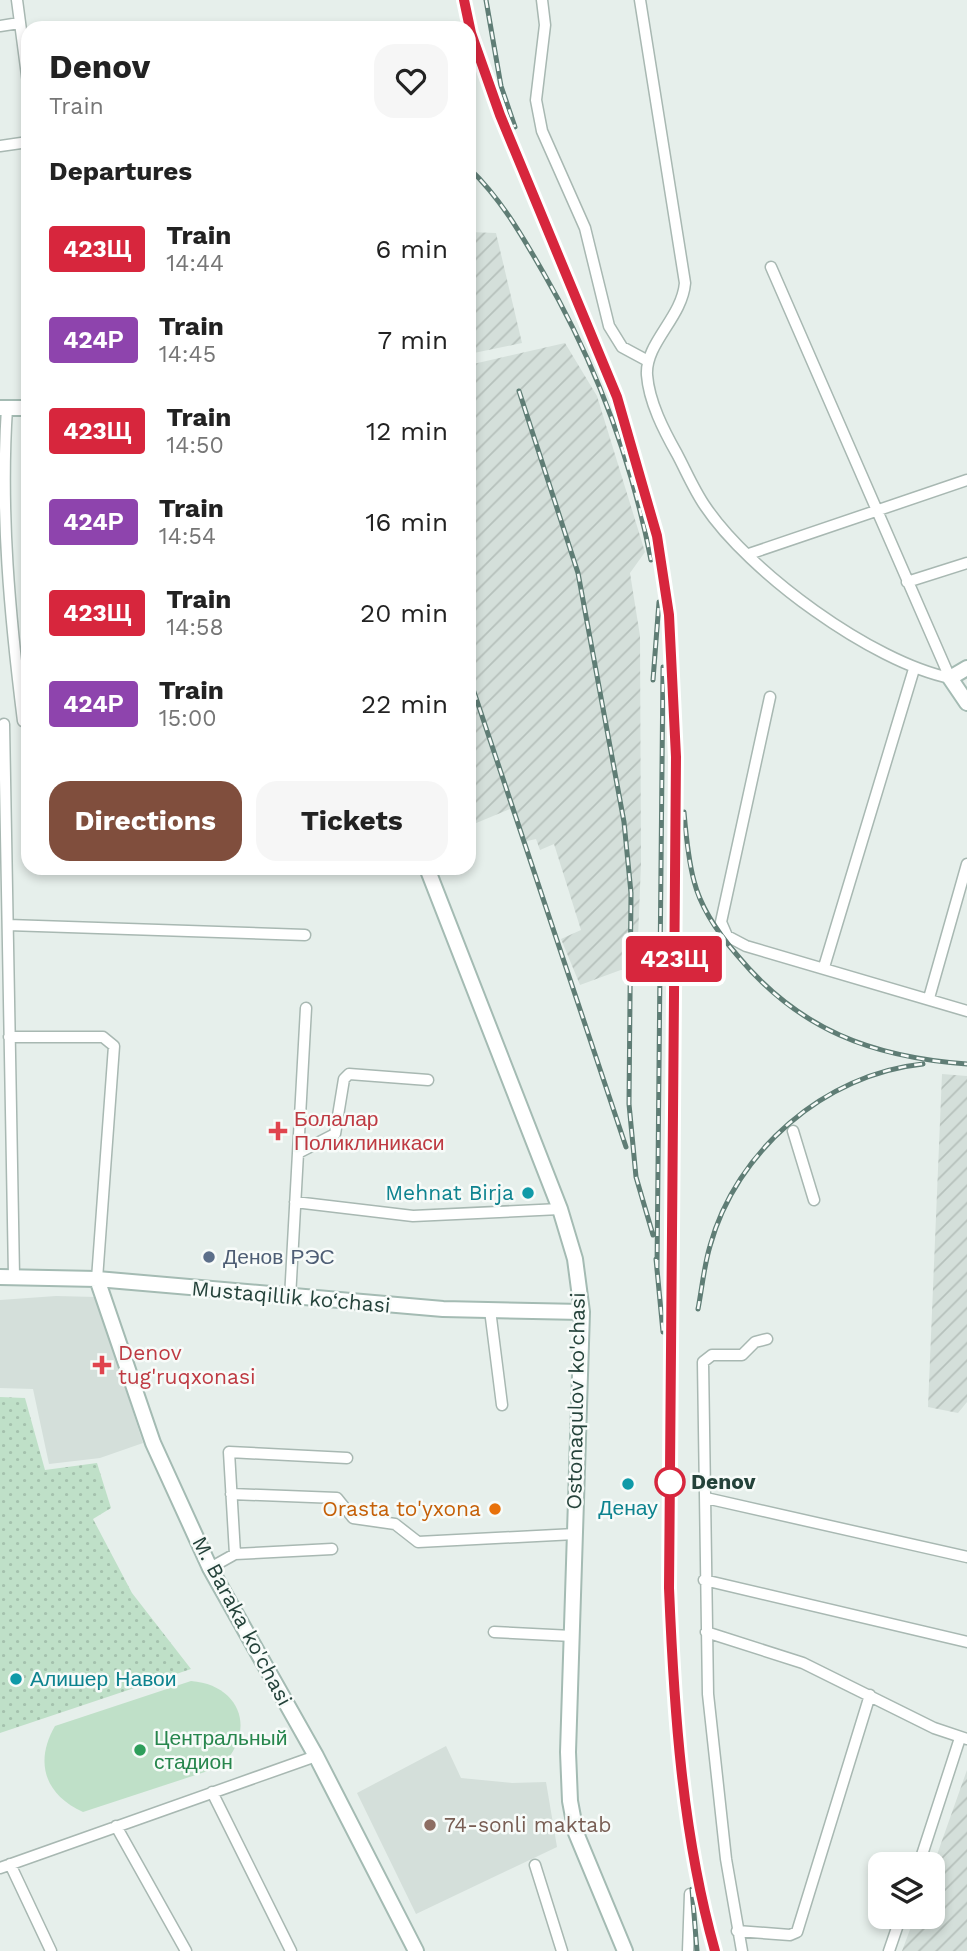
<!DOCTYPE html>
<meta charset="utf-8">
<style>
:root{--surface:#fff;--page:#f6f6f6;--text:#222;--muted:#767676;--accent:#804e3d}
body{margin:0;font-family:"Work Sans",sans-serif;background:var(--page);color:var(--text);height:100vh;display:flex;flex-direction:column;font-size:26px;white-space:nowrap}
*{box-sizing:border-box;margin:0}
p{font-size:23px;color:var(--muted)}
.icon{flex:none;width:38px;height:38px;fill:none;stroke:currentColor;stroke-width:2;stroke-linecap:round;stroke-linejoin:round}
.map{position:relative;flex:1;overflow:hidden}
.side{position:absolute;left:21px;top:21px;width:455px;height:854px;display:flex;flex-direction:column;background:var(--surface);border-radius:21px;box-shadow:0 4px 10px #0003}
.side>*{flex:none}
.badge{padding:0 14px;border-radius:5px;font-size:24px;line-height:46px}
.buttons{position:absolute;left:868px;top:1852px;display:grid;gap:14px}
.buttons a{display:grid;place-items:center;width:77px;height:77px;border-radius:14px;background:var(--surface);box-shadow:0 4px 10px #0003;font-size:35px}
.map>.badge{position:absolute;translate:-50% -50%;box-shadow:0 0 0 4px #fff}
h2{padding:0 28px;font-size:26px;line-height:63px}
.round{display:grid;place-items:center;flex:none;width:74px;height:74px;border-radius:21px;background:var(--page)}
.overview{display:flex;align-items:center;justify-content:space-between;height:119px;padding:0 28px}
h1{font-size:33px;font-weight:700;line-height:52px}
.action{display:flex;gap:14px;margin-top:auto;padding:14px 28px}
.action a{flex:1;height:80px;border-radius:21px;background:var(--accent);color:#fff;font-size:28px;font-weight:700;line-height:80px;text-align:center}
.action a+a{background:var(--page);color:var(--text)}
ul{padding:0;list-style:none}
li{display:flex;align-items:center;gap:21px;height:91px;padding:0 28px}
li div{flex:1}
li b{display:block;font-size:26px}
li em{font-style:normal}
li .badge{min-width:77px;font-weight:700;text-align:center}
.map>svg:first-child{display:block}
</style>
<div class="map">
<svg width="967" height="1951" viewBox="0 0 967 1951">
<defs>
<pattern id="industrial-furrows" width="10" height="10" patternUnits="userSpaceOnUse" patternTransform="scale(1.75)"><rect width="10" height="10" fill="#d4dfda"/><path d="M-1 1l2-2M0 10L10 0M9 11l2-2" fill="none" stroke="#b6c1bc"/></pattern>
<pattern id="grass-dots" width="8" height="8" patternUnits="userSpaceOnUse" patternTransform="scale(1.75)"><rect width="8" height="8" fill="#bfe0c8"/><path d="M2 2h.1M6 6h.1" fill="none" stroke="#a4c1ad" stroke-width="1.8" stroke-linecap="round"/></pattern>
</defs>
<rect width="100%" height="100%" fill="#e6efeb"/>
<path fill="#d4dfda" d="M56,1296L96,1297L143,1443L100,1458L49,1464L33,1389L0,1388V1300Z
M446,1746L461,1778L512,1783L546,1782L557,1847L416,1914L357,1793Z"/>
<path fill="url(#industrial-furrows)" d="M469,232L496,233L522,343L469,354Z
M565,343L597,396L645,552L630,573L640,636L641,863L637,964L580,985L561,939L581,930L554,844L540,850L536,839L527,841L510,809L469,826V365Z
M942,1074L967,1076V1402L958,1413L928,1407Z
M967,1770V1951H902L915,1916H933V1866Z"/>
<path fill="url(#grass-dots)" d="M0,1397L25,1398L45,1470L97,1463L111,1508L93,1519L132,1593L191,1669L0,1733Z"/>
<path fill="#bfe0c8" d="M191,1681C242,1685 257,1733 220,1767L83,1812C45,1795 34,1762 55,1726Z"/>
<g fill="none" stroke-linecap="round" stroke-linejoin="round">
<defs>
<path id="street" d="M17,0L28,83
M542,0L545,25L536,100L542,131L585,228L609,326L622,347L648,361
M640,0L685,283C682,318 645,343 647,375C649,402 664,431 677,454C686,471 694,490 705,506C749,572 872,662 950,678
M0,26L19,23
M0,146L28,142
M771,267L950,678
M7,408C0,513 10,617 23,721
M749,554L967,480
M907,582L967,563
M770,697L721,922L727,936L746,946L967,1011
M4,724L14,1276
M8,925L305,935
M824,967L914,669
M929,998L967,864
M9,1037H103L114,1046L97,1279
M793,1131L814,1200
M298,1153L335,1134L344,1079L349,1074L428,1080
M295,1202L413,1216L560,1209
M290,1298L306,1008
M490,1310L502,1405
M231,1494L337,1498L353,1518L395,1524L418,1542L575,1534
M706,1498L967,1557
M235,1554L229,1452L347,1458
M210,1568L235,1554L332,1549
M704,1580L967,1642
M494,1632L572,1636
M706,1632L803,1663L934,1728L967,1739
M212,1792L291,1951
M116,1826L186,1951
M10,1864L51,1951
M919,1864L960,1738
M535,1865L562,1951
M0,1868L316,1756
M737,1931L790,1935L797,1932L870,1695
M688,1951L690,1894
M742,1951L726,1859L708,1694L703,1362L712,1355H742L755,1342L767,1339
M889,1951L901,1916"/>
<path id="secondary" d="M0,408H28
M967,668L950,678L967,703
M427,868L560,1209L575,1259L582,1312L568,1752L570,1801L576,1833L625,1951
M0,1277L97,1279L443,1309L582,1312
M97,1279L153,1443L210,1568L316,1756L416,1951"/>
</defs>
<use href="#street" stroke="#a8b8b2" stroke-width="13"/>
<use href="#secondary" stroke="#a4bbb3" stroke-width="18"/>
<use href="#street" stroke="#fff" stroke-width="10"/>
<use href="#secondary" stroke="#fff" stroke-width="14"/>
<defs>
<path id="rail" d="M464,0L471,33L500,115L617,397L657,536L669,615L676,757L669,1588C675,1709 682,1834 715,1951
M486,0L501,86L515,127
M469,168C501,199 521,234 543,272C595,362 631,457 651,560
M519,391L578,573L624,822L631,893L629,1104L636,1177L653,1235
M469,677L626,1147
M653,680L659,602
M684,812C686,835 688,859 694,881C701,909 718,933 737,955C799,1030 872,1057 967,1064
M656,1259L663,1332
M657,1268L663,667
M698,1309C702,1288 704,1266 710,1246C736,1151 825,1074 923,1064
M692,1889L697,1951"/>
</defs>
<use href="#rail" stroke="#5f7d75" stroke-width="5"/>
<use href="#rail" stroke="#f7fbf9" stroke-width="2.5" stroke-dasharray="8" stroke-linecap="butt"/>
</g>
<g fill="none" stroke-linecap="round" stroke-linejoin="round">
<defs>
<path id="line" d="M464,0L471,33L500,115L617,397L657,536L669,615L676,757L669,1588C674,1709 682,1834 715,1951"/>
</defs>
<use href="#line" stroke="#fff" stroke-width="16"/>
<use href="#line" stroke="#d7263d" stroke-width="10"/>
</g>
<g fill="#e0444e" stroke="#f7fbf9" stroke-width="2.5">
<path d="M274.5 1120.5h7v7h7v7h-7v7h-7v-7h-7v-7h7z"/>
<path d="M98.5 1354.5h7v7h7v7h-7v7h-7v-7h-7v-7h7z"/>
</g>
<g fill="#0f9aa8" stroke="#f7fbf9" stroke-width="2.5">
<circle cx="528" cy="1193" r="7"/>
<circle cx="628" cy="1484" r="7"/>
<circle cx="16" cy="1679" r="7"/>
</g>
<circle fill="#5c6f8a" stroke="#f7fbf9" stroke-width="2.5" cx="209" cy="1257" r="7"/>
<circle fill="#fff" stroke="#d7263d" stroke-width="3.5" cx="670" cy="1482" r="14"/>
<circle fill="#e8710a" stroke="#f7fbf9" stroke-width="2.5" cx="495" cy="1509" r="7"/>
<circle fill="#2e9e5b" stroke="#f7fbf9" stroke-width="2.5" cx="140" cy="1750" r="7"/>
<circle fill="#8d6e63" stroke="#f7fbf9" stroke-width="2.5" cx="430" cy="1825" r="7"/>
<g text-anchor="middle" stroke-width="5" stroke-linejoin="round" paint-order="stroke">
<g font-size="21" fill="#be3a42" stroke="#f7fbf9" text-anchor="start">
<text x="294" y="1126">Болалар<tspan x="294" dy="24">Поликлиникаси</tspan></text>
<text x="118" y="1360">Denov<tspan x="118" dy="24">tug'ruqxonasi</tspan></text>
</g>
<g font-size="21" fill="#0d838f" stroke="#f7fbf9" text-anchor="end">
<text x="514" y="1200">Mehnat Birja</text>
<text x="628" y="1515" text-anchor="middle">Денау</text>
<text x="30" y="1686" text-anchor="start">Алишер Навои</text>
</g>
<g font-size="21" fill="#4e5e75" stroke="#f7fbf9" text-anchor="start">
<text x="223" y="1264">Денов РЭС</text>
</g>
<g font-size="21" fill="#24423a" stroke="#f7fbf9">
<text transform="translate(291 1297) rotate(5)" y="7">Mustaqillik ko‘chasi</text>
<text transform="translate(576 1401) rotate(-89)" y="7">Ostonaqulov ko'chasi</text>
<text transform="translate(242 1621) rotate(62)" y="7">M. Baraka ko'chasi</text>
</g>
<g font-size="21" font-weight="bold" fill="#24423a" stroke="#f7fbf9" text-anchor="start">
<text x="691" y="1489">Denov</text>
</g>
<g font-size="21" fill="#c56008" stroke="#f7fbf9" text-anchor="end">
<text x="481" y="1516">Orasta to'yxona</text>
</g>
<g font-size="21" fill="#27864d" stroke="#f7fbf9" text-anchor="start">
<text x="154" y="1745">Центральный<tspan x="154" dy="24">стадион</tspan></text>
</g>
<g font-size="21" fill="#785e54" stroke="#f7fbf9" text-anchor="start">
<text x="444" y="1832">74-sonli maktab</text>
</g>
</g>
</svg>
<div class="buttons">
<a><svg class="icon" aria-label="layers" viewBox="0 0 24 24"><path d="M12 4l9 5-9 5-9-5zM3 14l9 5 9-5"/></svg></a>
</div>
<b class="badge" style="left:674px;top:959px;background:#d7263d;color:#fff">423Щ</b>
<section class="side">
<div class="overview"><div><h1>Denov</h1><p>Train</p></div><a class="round"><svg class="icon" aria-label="heart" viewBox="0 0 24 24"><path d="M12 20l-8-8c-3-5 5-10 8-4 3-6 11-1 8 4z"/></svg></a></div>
<h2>Departures</h2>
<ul>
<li><span class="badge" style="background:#d7263d;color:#fff">423Щ</span><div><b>Train</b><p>14:44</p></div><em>6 min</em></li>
<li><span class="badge" style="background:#8e44ad;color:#fff">424Р</span><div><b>Train</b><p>14:45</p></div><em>7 min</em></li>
<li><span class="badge" style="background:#d7263d;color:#fff">423Щ</span><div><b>Train</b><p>14:50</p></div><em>12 min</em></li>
<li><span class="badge" style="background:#8e44ad;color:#fff">424Р</span><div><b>Train</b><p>14:54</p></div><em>16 min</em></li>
<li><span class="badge" style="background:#d7263d;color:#fff">423Щ</span><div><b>Train</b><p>14:58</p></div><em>20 min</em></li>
<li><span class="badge" style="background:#8e44ad;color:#fff">424Р</span><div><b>Train</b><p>15:00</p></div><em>22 min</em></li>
</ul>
<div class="action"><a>Directions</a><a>Tickets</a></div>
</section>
</div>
